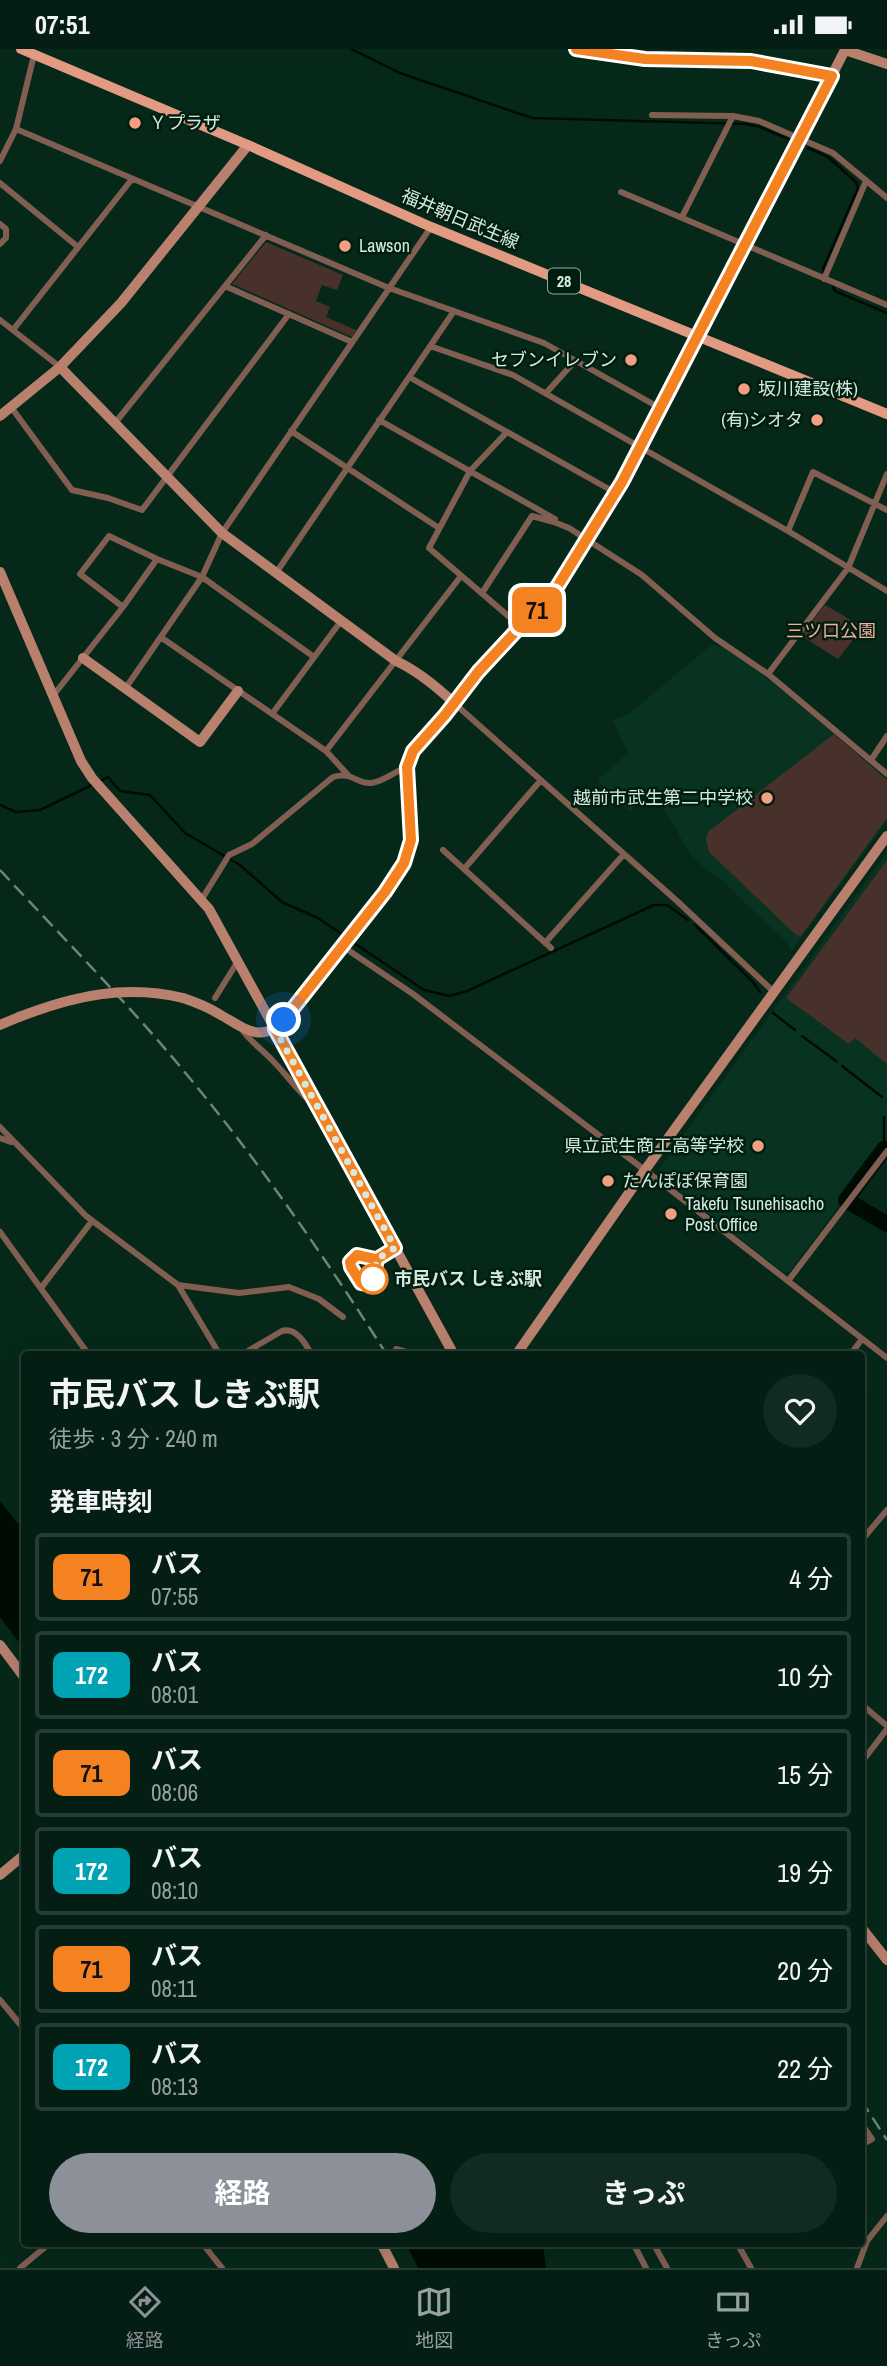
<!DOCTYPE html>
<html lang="ja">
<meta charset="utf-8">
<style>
:root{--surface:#041e13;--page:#122b21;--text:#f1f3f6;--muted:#97a2a0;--line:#253c33;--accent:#8c9099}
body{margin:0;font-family:"Archivo Narrow","Noto Sans JP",sans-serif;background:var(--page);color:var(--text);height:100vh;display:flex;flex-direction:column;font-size:26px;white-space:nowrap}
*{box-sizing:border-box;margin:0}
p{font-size:23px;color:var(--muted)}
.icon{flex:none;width:38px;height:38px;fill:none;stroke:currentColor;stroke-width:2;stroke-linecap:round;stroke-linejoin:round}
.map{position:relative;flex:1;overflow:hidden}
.side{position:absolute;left:21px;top:1302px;width:844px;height:896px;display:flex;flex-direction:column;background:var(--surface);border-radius:7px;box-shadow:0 7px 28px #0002,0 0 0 2px var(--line)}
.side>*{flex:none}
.badge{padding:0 14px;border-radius:10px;font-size:24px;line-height:46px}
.you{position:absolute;width:35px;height:35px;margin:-18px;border:5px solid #fff;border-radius:50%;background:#1a73e8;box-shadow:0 0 0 10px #1a73e833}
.map>.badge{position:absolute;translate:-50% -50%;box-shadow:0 0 0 4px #fff}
h2{padding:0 28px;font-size:26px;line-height:63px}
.round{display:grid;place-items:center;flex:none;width:74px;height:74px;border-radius:37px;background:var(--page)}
.headline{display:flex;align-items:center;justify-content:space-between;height:119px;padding:0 28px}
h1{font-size:33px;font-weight:700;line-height:52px}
.cta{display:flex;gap:14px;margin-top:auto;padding:14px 28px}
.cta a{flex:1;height:80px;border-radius:42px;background:var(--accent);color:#fff;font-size:28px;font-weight:700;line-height:80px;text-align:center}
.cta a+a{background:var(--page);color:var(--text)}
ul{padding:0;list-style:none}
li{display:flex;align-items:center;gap:21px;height:88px;margin:0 14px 10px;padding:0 14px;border:4px solid var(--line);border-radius:7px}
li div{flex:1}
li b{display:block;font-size:26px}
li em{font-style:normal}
li .badge{min-width:77px;font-weight:700;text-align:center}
.status{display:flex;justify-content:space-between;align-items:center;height:49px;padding:0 35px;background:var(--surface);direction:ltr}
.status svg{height:19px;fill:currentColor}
.menu{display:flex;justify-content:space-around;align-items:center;height:98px;border-top:2px solid var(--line);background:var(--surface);font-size:19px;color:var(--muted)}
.menu a{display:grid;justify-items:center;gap:4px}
.menu .active{color:var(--accent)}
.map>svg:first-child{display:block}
</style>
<div class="status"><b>07:51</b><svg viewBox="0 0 49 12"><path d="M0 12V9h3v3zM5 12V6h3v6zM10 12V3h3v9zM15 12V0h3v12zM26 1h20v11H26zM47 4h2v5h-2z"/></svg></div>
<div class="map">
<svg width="887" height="2219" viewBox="0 0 887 2219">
<rect width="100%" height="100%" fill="#062819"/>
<path fill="#073320" d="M711,596L721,597L769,630L887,730V772L791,903L787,894L781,888L716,826L708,822L691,806L663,759L645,747L630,763L597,732L628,704L613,671L630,664Z
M887,803V1093L789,1223L785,1224L660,1128V1119Z"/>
<path fill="#47312a" d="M266,193L343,226L337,241L322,236L316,252L330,258L326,268L356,281L352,288L232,235Z
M825,556L863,578L838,610L805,589L804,583Z
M834,685L887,731V769L801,887L796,886L709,803L706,790L709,782Z
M887,811V1015L855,989L849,995L786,949Z"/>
<path fill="#000c03" d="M0,1452L24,1482V1600L0,1568Z
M406,2195H543L546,2219H418Z"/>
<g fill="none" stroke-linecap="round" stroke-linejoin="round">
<path stroke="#000c03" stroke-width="2.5" d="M351,0L400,24L532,69L746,75L760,78L788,90
M808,99L828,108L856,133L858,139L823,220L825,223
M832,235L835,242L887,264
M100,732L108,728L120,742L150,746L185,784L240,816L282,853L318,869L346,888
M0,756L16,763L40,761L94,735
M695,876L753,933L760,943
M351,892L424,941L449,947L467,942L654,856H667L688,871
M773,964L795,981
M802,987L836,1012
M842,1017L882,1048
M884,1100V1068"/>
<path stroke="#000c03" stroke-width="16" d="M846,1151L884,1100
M851,1154L887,1175"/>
<path stroke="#815e52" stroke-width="6" d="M576,0L645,10L751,12L832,27
M652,66L733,67L759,72L833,104L887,149
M16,80L389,239L544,294L660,359
M0,112L16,80L34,6
M0,134L78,198
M621,143L887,256
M682,168L733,67
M0,175L6,180V189L0,195
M824,230L866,132
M225,237L352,293
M0,271L60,318
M13,281L132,130
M430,297L513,326L788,482L887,542
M409,328L616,444
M546,344L575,312
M11,358L72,441L108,449L142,461L289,265
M379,371L555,470
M115,374L266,186
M291,382L439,479
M507,383L470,422L429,499L521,578
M788,482L813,423L887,461
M276,524L454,262
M482,544L532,467L554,473L569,479L642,526L715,589L768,625L887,725
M123,558L80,525L109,487L157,510L202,528L314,608
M162,589L326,702L348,726
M768,625L848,519L887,425
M125,640L202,528L222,484L431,178
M52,648L123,558L157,510
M454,654L677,852L774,943
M272,665L341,572
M326,702L461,527
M871,711L887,687
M443,801L551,899
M464,820L541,731
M202,850L229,806L252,795L333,728C353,722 355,735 371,734C383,733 395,722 407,718
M545,894L624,805
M342,897L413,945L667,1138L887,1309
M215,949L238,912
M241,979C249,992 262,1000 272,1011C287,1026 299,1044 315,1057
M0,1078L86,1167L178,1236L220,1306
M0,1089L11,1093
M0,1183L89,1306
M357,1206L377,1210L374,1227L366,1235L359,1232L350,1216V1212Z
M377,1210L395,1199
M788,1232L887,1102
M178,1236L239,1244L289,1238L319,1250L343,1268
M41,1239L92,1172
M396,1300L417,1306
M241,1306L282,1282C296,1278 305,1294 312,1306
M364,1306H367
M850,1306L862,1290
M861,1492L887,1461
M861,1655L887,1677
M861,1714L887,1680
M0,1951L24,1980
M861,2074L872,2090L861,2096
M202,2194L222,2219
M633,2194L646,2219
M653,2194L667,2219
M737,2194L751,2219
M20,2219L50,2194
M857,2219L867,2192L887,2167"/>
<path stroke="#b8806d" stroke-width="10" d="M60,318L222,484L396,612C418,622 437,638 454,654
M0,367L60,318L121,254L248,96
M0,523L81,712L92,729L209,860L454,1306
M83,609L200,693L238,642
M183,949C195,953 208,958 219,965C246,980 262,997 287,967L385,843L403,814L410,791L407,718L413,702L445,666L478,623L557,538L622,433L845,1L887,15
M0,976L19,968
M516,1306L645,1121L887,787
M0,1596L24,1628
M0,1826L24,1806
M861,1878L887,1911
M381,2194L394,2219"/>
<path stroke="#e39a82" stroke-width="10" d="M21,0L248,96L431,178L887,365"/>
<path stroke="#6b8679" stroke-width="2.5" stroke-dasharray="14 7" stroke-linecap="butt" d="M0,821C61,887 126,952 183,1021C258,1111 324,1207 387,1306
M861,2051L887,2091"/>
<path stroke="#b8806d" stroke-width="10" d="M19,968C73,947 126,935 183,949"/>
</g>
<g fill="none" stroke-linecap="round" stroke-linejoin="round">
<defs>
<path id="line" d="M375,1210L357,1206L350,1213L351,1218L361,1234L366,1235L373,1229L377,1210L395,1199L275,980L287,967L385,843L404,814L411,791L407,718L413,702L445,666L478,623L557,538L622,433L832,27L751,12L645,10L576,0"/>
</defs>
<use href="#line" stroke="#fff" stroke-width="16"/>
<use href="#line" stroke="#f58220" stroke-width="10"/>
<path stroke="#d6e9de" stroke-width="7" stroke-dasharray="0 12.6" d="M284,971L275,980L395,1199L377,1210L373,1230"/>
</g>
<g fill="#f39f83" stroke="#001e10" stroke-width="2.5">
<circle cx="135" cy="74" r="7"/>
<circle cx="345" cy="197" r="7"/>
<circle cx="631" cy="311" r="7"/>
<circle cx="744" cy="340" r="7"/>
<circle cx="817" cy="371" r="7"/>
<circle cx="767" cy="749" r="7"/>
<circle cx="758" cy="1097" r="7"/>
<circle cx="608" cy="1132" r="7"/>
<circle cx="671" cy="1165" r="7"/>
</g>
<circle fill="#fff" stroke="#f58220" stroke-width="3.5" cx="373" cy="1230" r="14"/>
<g text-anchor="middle" stroke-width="5" stroke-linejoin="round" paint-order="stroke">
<rect fill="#001e10" stroke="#96aca0" stroke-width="2" x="548" y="219.5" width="32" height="25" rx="5"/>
<g font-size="16" font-weight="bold" fill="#d6e9de">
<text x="564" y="238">28</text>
</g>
<g font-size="18" fill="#d6e9de" stroke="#001e10" text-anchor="start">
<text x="149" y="80">Ｙプラザ</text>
<text x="359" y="203">Lawson</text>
<text x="617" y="317" text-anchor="end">セブンイレブン</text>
<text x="758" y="346">坂川建設(株)</text>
<text x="803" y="377" text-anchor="end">(有)シオタ</text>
<text x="753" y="755" text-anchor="end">越前市武生第二中学校</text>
<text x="744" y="1103" text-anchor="end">県立武生商工高等学校</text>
<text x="622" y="1138">たんぽぽ保育園</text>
<text x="685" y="1161">Takefu Tsunehisacho<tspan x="685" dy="21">Post Office</tspan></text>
</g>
<g font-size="18" fill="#d6e9de" stroke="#001e10">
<text transform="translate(460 170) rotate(23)" y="6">福井朝日武生線</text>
</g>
<g font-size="18" fill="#efaf9a" stroke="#001e10">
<text x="831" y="588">三ツ口公園</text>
</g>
<g font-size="18" font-weight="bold" fill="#d6e9de" stroke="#001e10" text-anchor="start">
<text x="394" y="1236">市民バス しきぶ駅</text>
</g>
</g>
</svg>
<div class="you" style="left:284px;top:971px"></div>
<b class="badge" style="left:537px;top:561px;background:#f58220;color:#111">71</b>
<section class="side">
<div class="headline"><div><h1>市民バス しきぶ駅</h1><p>徒歩 · 3 分 · 240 m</p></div><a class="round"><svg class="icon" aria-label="heart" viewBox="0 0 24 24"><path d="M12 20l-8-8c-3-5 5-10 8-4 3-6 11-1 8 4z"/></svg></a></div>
<h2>発車時刻</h2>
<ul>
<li><span class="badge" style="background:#f58220;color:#111">71</span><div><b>バス</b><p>07:55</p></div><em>4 分</em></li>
<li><span class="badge" style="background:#00a3b4;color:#fff">172</span><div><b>バス</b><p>08:01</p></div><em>10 分</em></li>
<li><span class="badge" style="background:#f58220;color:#111">71</span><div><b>バス</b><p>08:06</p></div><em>15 分</em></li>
<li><span class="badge" style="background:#00a3b4;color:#fff">172</span><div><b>バス</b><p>08:10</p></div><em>19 分</em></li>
<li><span class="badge" style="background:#f58220;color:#111">71</span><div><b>バス</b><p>08:11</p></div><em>20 分</em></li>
<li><span class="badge" style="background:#00a3b4;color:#fff">172</span><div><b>バス</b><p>08:13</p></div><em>22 分</em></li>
</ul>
<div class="cta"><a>経路</a><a>きっぷ</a></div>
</section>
</div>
<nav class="menu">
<a class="active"><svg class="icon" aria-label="directions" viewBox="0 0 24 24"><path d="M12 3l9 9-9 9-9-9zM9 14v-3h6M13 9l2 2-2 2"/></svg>経路</a>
<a><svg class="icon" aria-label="map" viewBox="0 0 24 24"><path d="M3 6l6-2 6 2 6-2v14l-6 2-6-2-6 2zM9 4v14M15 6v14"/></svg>地図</a>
<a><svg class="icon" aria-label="tickets" viewBox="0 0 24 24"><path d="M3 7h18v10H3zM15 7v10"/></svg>きっぷ</a>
</nav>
